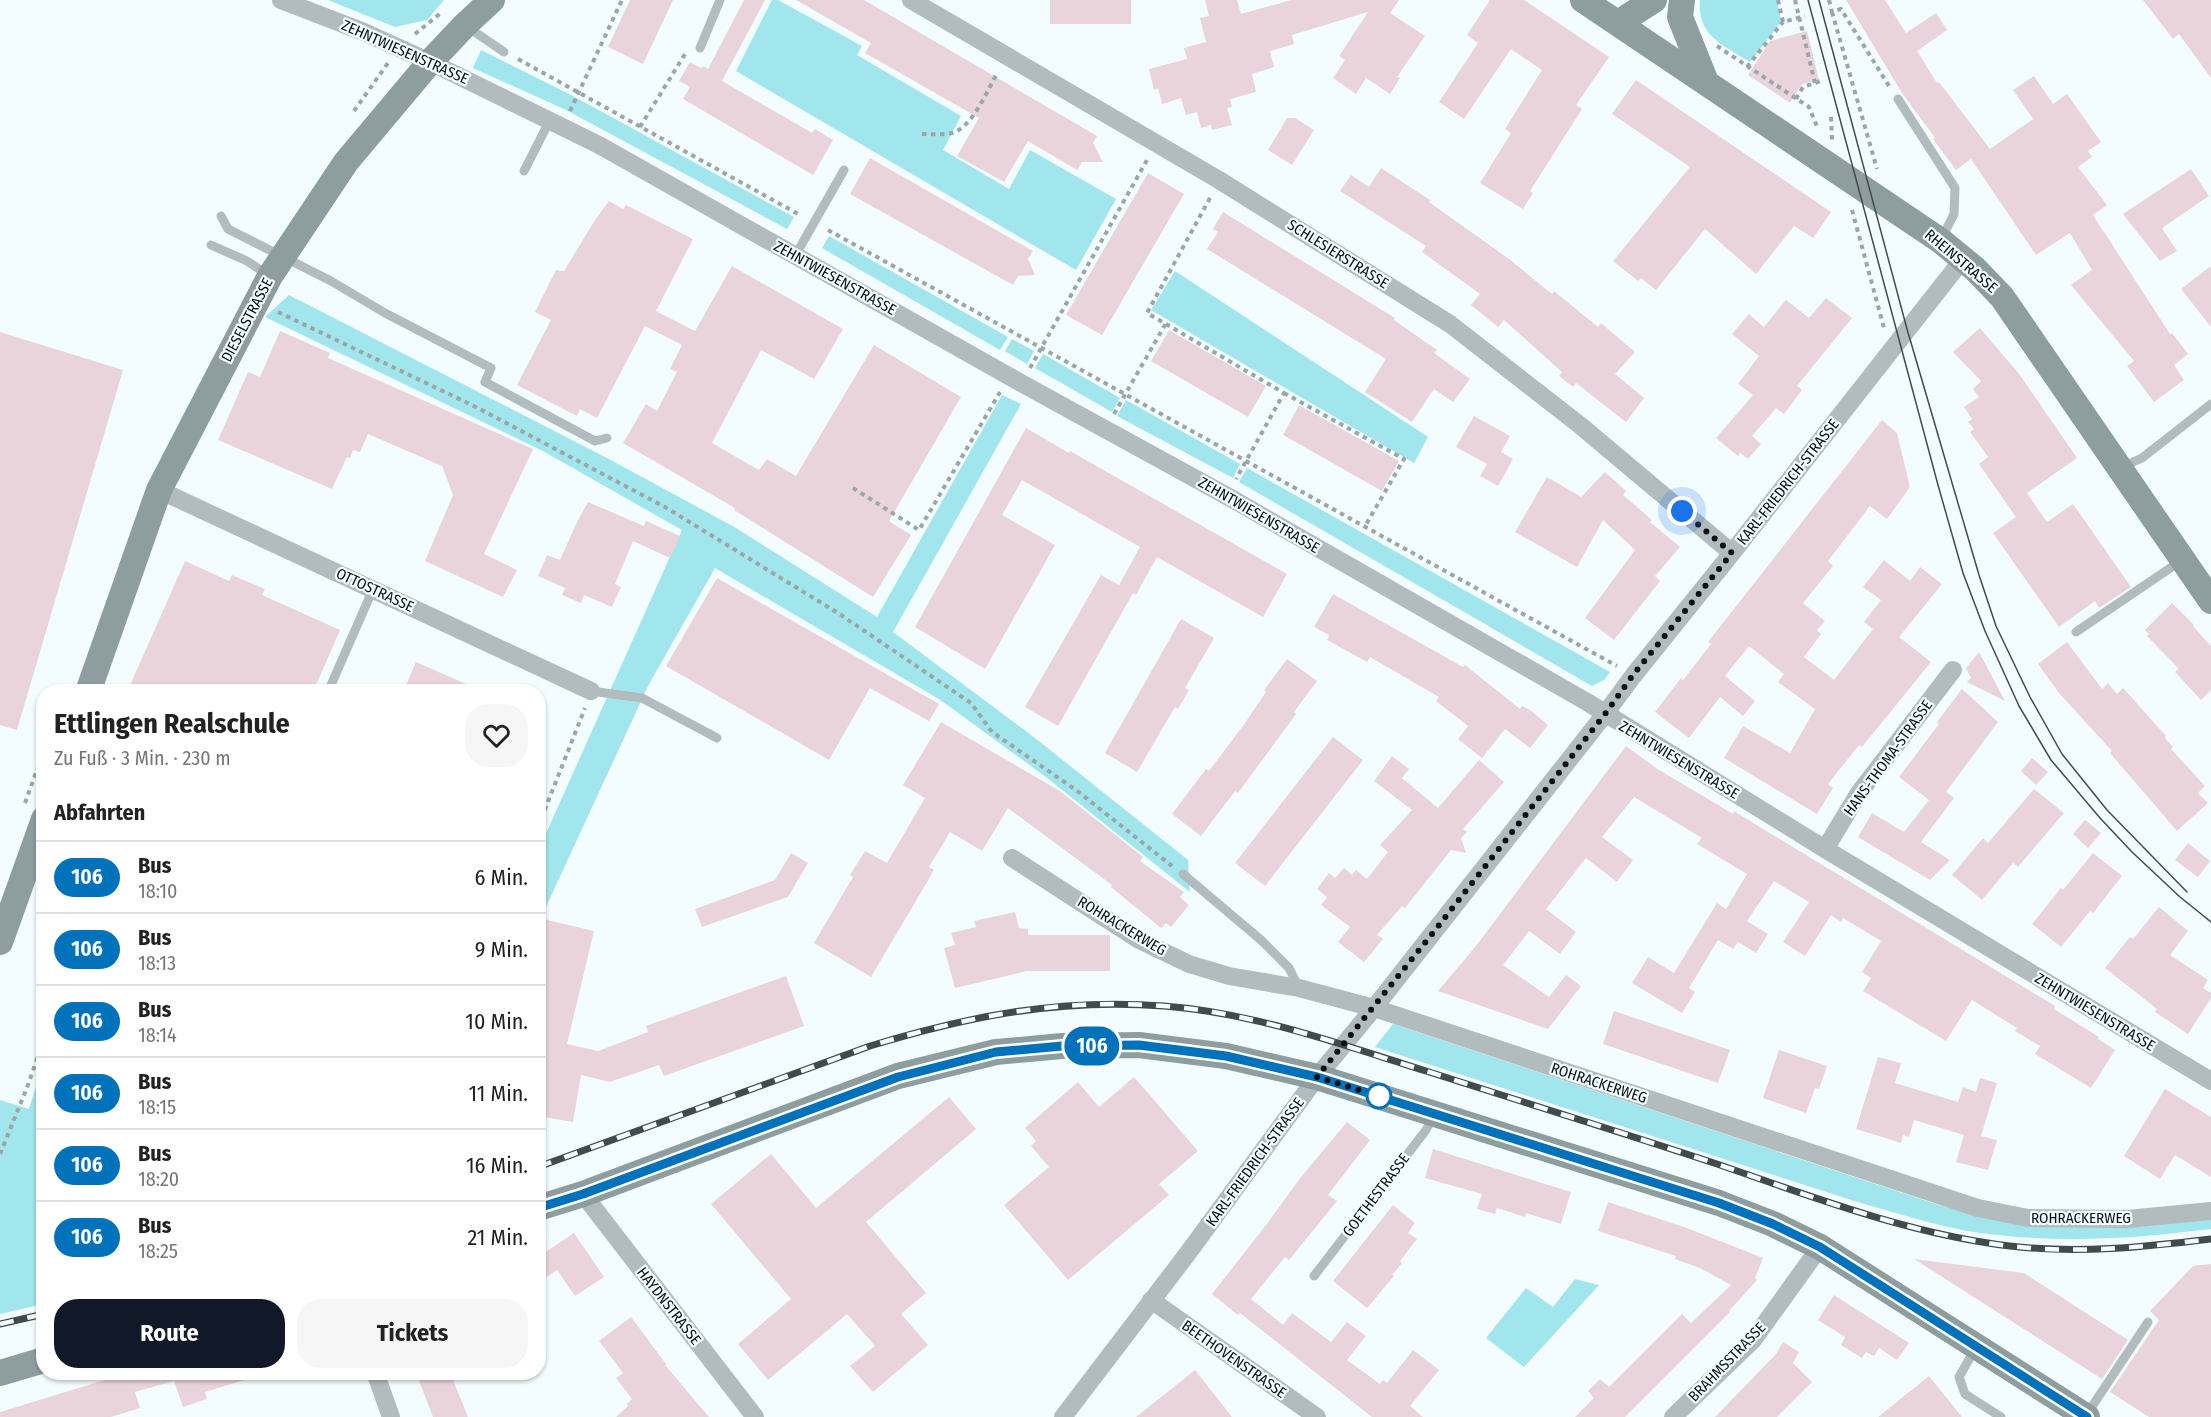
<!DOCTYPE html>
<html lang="de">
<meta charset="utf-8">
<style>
:root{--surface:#fff;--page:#f6f6f6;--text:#222;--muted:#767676;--line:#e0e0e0;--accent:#111827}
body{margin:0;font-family:"Fira Sans Condensed",sans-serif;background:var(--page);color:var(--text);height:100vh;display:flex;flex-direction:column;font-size:22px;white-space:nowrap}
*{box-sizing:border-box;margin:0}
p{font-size:20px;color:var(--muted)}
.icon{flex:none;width:33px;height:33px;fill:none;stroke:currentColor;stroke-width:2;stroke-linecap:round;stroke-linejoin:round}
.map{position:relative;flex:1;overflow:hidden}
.panel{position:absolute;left:36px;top:684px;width:510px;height:696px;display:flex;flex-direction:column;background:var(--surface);border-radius:24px;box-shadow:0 2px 4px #0004}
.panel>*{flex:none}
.badge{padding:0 12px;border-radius:20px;font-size:21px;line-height:39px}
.you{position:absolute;width:30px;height:30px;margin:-15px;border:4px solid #fff;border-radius:50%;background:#1a73e8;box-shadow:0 0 0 9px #1a73e833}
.map>.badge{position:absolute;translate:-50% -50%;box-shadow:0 0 0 3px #fff}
h2{padding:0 18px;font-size:22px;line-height:54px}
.round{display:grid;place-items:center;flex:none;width:63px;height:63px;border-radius:24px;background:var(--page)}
.overview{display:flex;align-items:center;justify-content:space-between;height:102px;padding:0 18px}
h1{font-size:28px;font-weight:700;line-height:45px}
.action{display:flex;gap:12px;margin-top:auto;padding:12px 18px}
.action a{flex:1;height:69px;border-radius:24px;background:var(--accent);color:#fff;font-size:24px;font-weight:700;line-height:69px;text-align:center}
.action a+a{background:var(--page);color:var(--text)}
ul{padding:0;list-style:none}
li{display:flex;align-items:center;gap:18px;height:72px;padding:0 18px;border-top:2px solid var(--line)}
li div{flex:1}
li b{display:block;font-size:22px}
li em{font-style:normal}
li .badge{min-width:66px;font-weight:700;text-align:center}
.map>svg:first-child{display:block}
</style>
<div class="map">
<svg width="2211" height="1417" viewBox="0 0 2211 1417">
<rect width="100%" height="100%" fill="#f3fdff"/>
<path fill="#a1e5ed" d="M328,0H444L427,20L395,27Z
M772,0H778L862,46L857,55L961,116L943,150L1009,189L1030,150L1116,199L1076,270L736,71Z
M1700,0H1777L1781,22L1750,62C1723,45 1697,36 1700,0Z
M481,50L573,96L794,217L787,229L566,110L473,68Z
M829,236L1008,337L1000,350L822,248Z
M1175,271L1428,437L1414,463L1151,310Z
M289,295L607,458L736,528L877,617L1002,395L1021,404L893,632L1035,738L1188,860L1190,892L1046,777L939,699L715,568L649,684L539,922V854L544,838L682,530L543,451L265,317Z
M1012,339L1034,351L1027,364L1005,351Z
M1043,354L1120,398L1112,412L1035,368Z
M1126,400L1240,464L1233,478L1117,416Z
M1247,468L1610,672L1604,680L1592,686L1239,482Z
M1393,1024L1939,1205L2026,1225L2211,1218V1229C2138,1238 2071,1243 1997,1235C1952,1231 1907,1216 1864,1204L1375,1047Z
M43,1064V1304L0,1314V1100L29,1109Z
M1575,1279L1599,1285L1524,1367L1486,1338L1526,1288L1553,1307Z"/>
<path fill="#ead4dc" d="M630,0H673L643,64L608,47Z
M744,0H765L722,81L812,133L815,129L833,140L813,175L683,99L690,87L679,81L690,62L701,68L703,66L708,69Z
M796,0H864L1097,136L1093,143L1103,162H1082L1077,170L1028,141L1004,182L957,156L979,118L865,53L871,43Z
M1050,0H1131V24H1050Z
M1205,0H1237L1241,14L1291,0H1399L1390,13L1425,36L1397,77L1400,78L1390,94L1366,78L1356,94L1333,78L1345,60L1339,56L1368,12L1292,35L1294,44L1270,51L1274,67L1252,74L1256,92L1230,99L1232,107L1227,108L1232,125L1212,130L1211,125L1201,128L1197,112L1186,115L1181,98L1162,104L1158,88L1154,90L1149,69L1187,59L1184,48L1206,42L1200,18L1209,16Z
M1490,0H1524L1609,57L1576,105L1582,109L1530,191L1533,193L1523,209L1480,183L1511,133L1505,129L1542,70L1511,49L1464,119L1439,102L1478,43L1467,35Z
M1846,0H1885L1906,33L1936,13L1947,30L1917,51L1937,83L1939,82L1990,149L2033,119L2013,90L2034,76L2053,104L2067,94L2101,142L2088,151L2092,157L2078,167L2107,205L2093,215L2170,334L2172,333L2188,354L2174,365L2184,380L2154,402L2127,366L2134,361L2071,285L2092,270L2070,233L2036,255L1971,159L1956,170L1933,139L1935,138L1902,93Z
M2143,0H2211V78L2179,34L2173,39Z
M1807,31L1819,80L1802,84L1790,103L1748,75L1770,41Z
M1636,80L1831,212L1813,238L1794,226L1756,274L1705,229L1656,290L1641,278L1638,281L1613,261L1690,167L1612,114Z
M1287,118H1295L1314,130L1292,165L1268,150Z
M870,158L1033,251L1028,259L1035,275L1018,276L1013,285L850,194Z
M1381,168L1430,200L1429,202L1509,259L1552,294L1554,291L1598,327L1601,323L1635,352L1615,374L1644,398L1626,422L1576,383L1573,387L1559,376L1562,372L1504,320L1498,327L1471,305L1480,294L1422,252L1426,246L1340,191L1351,175L1369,187Z
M2191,169L2209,196L2162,228L2177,251L2160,261L2123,214Z
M1148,173L1184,194L1102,335L1066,315Z
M609,201L623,209L626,205L693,239L656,311L695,331L732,266L843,329L814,379L761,350L712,443L759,470L767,459L796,476L874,345L961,397L889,521L911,535L873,597L734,510L735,508L623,443L646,404L657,411L677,372L670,369L682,345L645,326L597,418L580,409L577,416L517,385L551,320L535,312L556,270L564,271L595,220Z
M1223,212L1395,318L1394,320L1437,350L1434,353L1470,379L1453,402L1434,389L1412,422L1365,392L1386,359L1207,249L1218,232L1213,229Z
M2211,266V327L2181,289Z
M1826,298L1852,318L1797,386L1802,390L1784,414L1776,408L1752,436L1761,444L1748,459L1740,453L1738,456L1716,438L1753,395L1738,384L1759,356L1732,334L1749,314L1764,327L1786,300L1809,318Z
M1980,328L2020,375L2077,458L2027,493L2047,522L2073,504L2131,587L2099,608L2095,601L2059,627L1993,533L2016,517L1979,464L1988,457L1970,432L1974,429L1968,422L1972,419L1964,407L1979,397L1973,389L1981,381L1953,352Z
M1169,330L1266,386L1248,417L1151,361Z
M280,331L330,353L328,358L533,449L484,554L517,570L503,597L425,561L453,495L442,466L368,434L360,452L353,450L350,458L347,457L332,489L218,440L248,372L260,377Z
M0,332L123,370L17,730L0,725Z
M1299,405L1399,461L1382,491L1283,435Z
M1474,416L1510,436L1501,452L1513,459L1498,486L1480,476L1487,464L1456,447Z
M1882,420L1897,433L1910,487L1887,519L1870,506L1828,561L1833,566L1803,603L1825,621L1817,630L1821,634L1804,657L1834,680L1873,629L1864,622L1881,600L1863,587L1884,560L1910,581L1920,567L1942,584L1899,637L1931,662L1862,747L1859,745L1828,784L1833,788L1817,814L1724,758L1743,726L1790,753L1815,709L1778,682L1784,674L1749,646L1725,676L1755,701L1743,716L1720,697L1689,738L1655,712L1681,678L1683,680L1711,644L1708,642Z
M1026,428L1069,453L1070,451L1287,574L1263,617L1157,557L1136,595L1119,585L1140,547L1022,480L1002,515L1055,545L985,669L915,627Z
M1605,472L1626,491L1623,495L1652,520L1650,522L1680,547L1655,576L1660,581L1614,640L1585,618L1635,550L1603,520L1577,567L1515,532L1547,477L1581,497Z
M588,502L644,526L646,521L680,536L670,558L633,541L615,584L621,587L612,607L584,595L581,603L562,595L565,588L538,576L547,555L560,560L578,520Z
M185,561L229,581L232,575L265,589L262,595L340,630L313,692H127Z
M1101,575L1133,593L1058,726L1025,707Z
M717,578L939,704L929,721L870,688L829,760L666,666Z
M1333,594L1463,667L1465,665L1520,709L1522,706L1530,710L1548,725L1530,748L1505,729L1482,758L1458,739L1468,726L1436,701L1439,697L1370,657L1367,662L1327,640L1329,635L1314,627Z
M2172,603L2194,625L2193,626L2211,646V690L2201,700L2175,672L2179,669L2147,636L2149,634L2145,630Z
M1181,619L1214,638L1185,688L1189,690L1178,709L1175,707L1137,772L1105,753Z
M2067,642L2102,689L2108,683L2117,694L2123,688L2166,736L2165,738L2173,747L2171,749L2205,786L2198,793L2208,803L2177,831L2110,753L2112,751L2059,693L2038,664Z
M1979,652L2005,701L1967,682L1971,678L1966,668Z
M1287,659L1317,681L1294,712L1296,714L1238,793L1235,791L1201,836L1172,814L1206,769L1209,771L1245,723L1266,692L1264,690Z
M416,662L484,692H403Z
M1962,689L1998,722L1946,792L1954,798L1921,842L1950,860L1930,880L1858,837L1872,813L1904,832L1929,800L1899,777L1939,724L1937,722Z
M941,722L1060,791L1143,857L1140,861L1184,892L1180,897L1189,905L1171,927L1166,923L1161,928L1111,887L1112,885L1008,808L982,851L950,832L929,867L934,870L871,977L814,943L853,877L850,875L865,851L887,863L925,798L903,785Z
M1333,737L1363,760L1265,886L1235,863Z
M1626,746L1656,768L1733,814L1734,811L1763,829L2055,1006L2054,1009L2099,1037L2098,1039L2115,1050L2091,1088L2035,1054L2040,1046L2015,1031L2017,1028L1972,1000L1946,1041L1863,991L1871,978L1862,972L1881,941L1843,918L1841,922L1831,915L1805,956L1783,942L1809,902L1774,881L1747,921L1768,934L1756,953L1738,942L1733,949L1718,940L1689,988L1695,992L1682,1013L1632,983L1648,957L1674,973L1717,903L1726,909L1747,874L1697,844L1702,838L1634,797L1602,837L1633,860L1617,882L1586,858L1546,909L1576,932L1560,954L1529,931L1503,965L1549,997L1566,975L1581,986L1548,1029L1438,991L1476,946Z
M1392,756L1409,769L1402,778L1438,808L1479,760L1504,782L1463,829L1467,832L1461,838L1466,853L1451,850L1405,908L1402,906L1377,935L1383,939L1364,962L1338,942L1350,927L1321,905L1327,897L1317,889L1329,873L1335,878L1344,868L1352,875L1356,870L1367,879L1388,852L1380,845L1412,810L1374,781Z
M2032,758L2048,772L2036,785L2021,771Z
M2034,789L2064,813L2018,867L2013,863L1982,900L1952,875L1983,838L1988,843Z
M2085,820L2101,833L2088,848L2073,834Z
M2188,843L2210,861L2198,877L2175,860Z
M791,853L808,863L788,897L702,927L695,909L775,880Z
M2093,853L2122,876L2093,913L2090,911L2061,947L2032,924L2061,888L2063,890Z
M2159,907L2188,931L2170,955L2208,980L2203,988L2211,993V998L2188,1034L2155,1012L2157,1009L2105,968L2130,937L2133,939Z
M1015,912L1019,928L1028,929V935H1110V971H1027L955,988L944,948L955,945L951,933L976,927L974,921Z
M543,919L594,931L567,1044L598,1051L648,1032L646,1026L786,976L804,1026L664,1076L659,1065L610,1082L581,1075L573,1122L538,1116V938Z
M1614,1011L1730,1050L1718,1083L1603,1044Z
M1779,1050L1827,1066L1819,1089L1815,1088L1806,1113L1763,1098Z
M1878,1057L1901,1063L1895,1083L1958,1102L1963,1087L1976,1092L1980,1078L1997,1083L1981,1136L1997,1140L1988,1170L1956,1162L1964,1135L1914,1120L1909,1137L1903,1135L1901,1143L1856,1129Z
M1134,1077L1198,1151L1159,1184L1169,1195L1068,1280L1004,1205L1049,1167L1031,1146L1036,1141L1025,1128L1078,1082L1099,1107Z
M2165,1089L2211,1117V1177L2175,1155L2160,1179L2124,1156Z
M949,1097L976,1129L866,1222L926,1293L901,1314L928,1345L873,1392L850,1366L875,1346L847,1314L768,1380L738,1344L791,1299L711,1204L771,1154L816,1208Z
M1347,1122L1370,1140L1328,1195L1337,1201L1289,1260L1285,1257L1251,1299L1283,1325L1292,1313L1331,1342L1347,1322L1366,1336L1347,1360L1380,1384L1383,1380L1387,1383L1413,1350L1439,1370L1410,1406L1423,1417H1372L1240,1313L1238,1315L1212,1294L1266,1225L1301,1177Z
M1433,1149L1571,1192L1561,1224L1526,1213L1525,1217L1497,1208L1495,1214L1477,1209L1482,1194L1425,1178Z
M1608,1202L1687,1228L1763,1258L1755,1278L1757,1280L1729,1311L1730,1312L1625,1417H1575L1594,1398L1588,1391L1600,1379L1609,1387L1682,1314L1691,1323L1731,1285L1700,1268L1675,1259L1676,1256L1598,1231Z
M1393,1205L1415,1223L1408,1233L1417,1239L1400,1261L1402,1263L1392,1275L1394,1276L1367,1308L1333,1281Z
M574,1233L604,1277L575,1296L557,1270L538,1283V1257Z
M1914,1259L2024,1273L2128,1340L2102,1379Z
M2211,1264V1417H2149L2110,1392L2159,1320L2150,1311L2193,1266Z
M1834,1295L1909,1343L1897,1360L1879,1348L1874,1356L1866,1352L1862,1358L1841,1345L1845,1337L1818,1320Z
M631,1317L666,1364L665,1365L709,1417H616L628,1406L627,1404L632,1399L616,1378L623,1373L599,1341Z
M1783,1342L1799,1352L1793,1363L1812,1382L1777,1417H1715L1776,1354Z
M1195,1370L1232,1417H1136Z
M131,1372H255V1377L205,1392L207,1399L183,1407L174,1381L135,1392L140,1408L111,1417H0V1412Z
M439,1372H450L468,1417H433L419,1381Z
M1929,1376L1962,1417H1878Z"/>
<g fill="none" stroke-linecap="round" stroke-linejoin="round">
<path stroke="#9ca6a7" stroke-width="4" stroke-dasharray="4.5 4.5" stroke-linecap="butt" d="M1778,0L1783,22L1805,16
M1795,0L1815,83
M1829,0L1832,12L1841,9L1889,86
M1832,12L1877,169
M415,34L442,12
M1717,46L1809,107L1818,129
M518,59L800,215
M1747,67L1783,22
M1796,99L1803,87L1821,81
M354,111L388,63
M570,111L622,0
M1831,117L1832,140
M640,127L685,54
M922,134C932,134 943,135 952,133C973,127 987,90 998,72
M1210,198L1147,313L1284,393L1236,479
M1852,210L1884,328
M828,230L1617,666
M278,312L476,407L665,507L838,613L971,703L992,732L1076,790L1172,866
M1030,368L1147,160
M1284,393L1404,459L1364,528
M1114,414L1166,323
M853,488L919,530L1000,392
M25,803L44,750
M538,827L585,708
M0,1154L28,1085L44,1038"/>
<path stroke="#b2bcbe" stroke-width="9" d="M466,26L504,52
M700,48L720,0
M1898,99L1955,188L1954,214L1942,238
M524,171L550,120
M221,216L228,229L331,281L385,313L491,368L485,382L595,441L607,438
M211,245L247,261L270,276
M795,256L844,170
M2122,467L2142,458L2211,404
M2076,632L2182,560
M591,691L642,698L717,738
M328,692L373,589
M1183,874L1261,940L1289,968L1299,988
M1314,1276L1426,1130L1434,1115
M1976,1347L1959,1377L1965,1394L2001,1417
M2087,1414L2148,1322"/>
<path stroke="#b2bcbe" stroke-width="18" d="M281,0L364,32L430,62L599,145L1021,383L1227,496L1587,702L1825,849L2211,1081
M911,0L1219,180L1450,324L1581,426L1732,553
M159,490L591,691
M1825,849L1859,793L1953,670
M1012,858L1139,940L1189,964L1229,976L1299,988L1374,1008L1978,1208L2028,1218L2127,1219L2211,1211
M583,1194L755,1417
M1151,1300L1317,1417
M375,1372L391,1417
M1063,1417L1188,1253L1317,1077L1374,1008L1605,714L1633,676L1732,553L1963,259
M1673,1417L1753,1340L1820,1247"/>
<path stroke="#8e9ea0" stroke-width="26" d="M1583,0L1941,241L1975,269L2002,297L2211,601
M1682,0L1680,17L1706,82
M1618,23L1654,0
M88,692L159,490L270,276L346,162L430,62L465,25L492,0
M0,942L44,819
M538,1208L583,1194L898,1076L996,1052L1062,1046L1139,1045L1226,1056L1317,1077L1719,1203L1773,1224L1820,1247L2087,1417
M0,1373L44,1360"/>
<path stroke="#424b4c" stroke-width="1.5" d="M1808,0L1938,485L1963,573L1985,631L2019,706L2051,760L2100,818L2132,852L2180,897L2211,922
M1819,0L1907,329L1979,575L1996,626L2030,697L2062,754L2107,810L2187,892"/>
<defs>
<path id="rail" d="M538,1167L870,1046C969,1016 1060,998 1164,1006C1255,1013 1339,1044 1426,1071C1523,1102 1620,1132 1717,1164C1813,1197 1909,1234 2010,1246C2077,1254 2145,1247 2211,1239
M0,1324L44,1314"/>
</defs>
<use href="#rail" stroke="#424b4c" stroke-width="7"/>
<use href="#rail" stroke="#f3fdff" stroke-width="4.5" stroke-dasharray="14" stroke-linecap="butt"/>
</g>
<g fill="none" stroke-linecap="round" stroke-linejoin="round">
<defs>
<path id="line" d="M538,1208L583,1194L898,1077L996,1052L1062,1046L1139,1045L1226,1056L1317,1077L1719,1203L1773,1224L1820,1247L2087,1417"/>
</defs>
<use href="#line" stroke="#fff" stroke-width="14"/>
<use href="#line" stroke="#0072bc" stroke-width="9"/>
<path stroke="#081112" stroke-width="6" stroke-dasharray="0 10.8" d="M1379,1096L1317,1077L1432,934L1605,714L1633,675L1732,553L1682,511"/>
</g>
<circle fill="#fff" stroke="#0072bc" stroke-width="3" cx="1379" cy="1096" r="12"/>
<g text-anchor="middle" stroke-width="4.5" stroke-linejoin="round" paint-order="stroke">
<g font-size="15" fill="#081112" stroke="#f3fdff">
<text transform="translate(405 52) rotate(24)" y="5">ZEHNTWIESENSTRASSE</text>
<text transform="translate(1338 254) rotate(32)" y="5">SCHLESIERSTRASSE</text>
<text transform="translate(1961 261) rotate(40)" y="5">RHEINSTRASSE</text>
<text transform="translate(835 278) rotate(29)" y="5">ZEHNTWIESENSTRASSE</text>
<text transform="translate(247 320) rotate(-62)" y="5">DIESELSTRASSE</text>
<text transform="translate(1788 482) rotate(-52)" y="5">KARL-FRIEDRICH-STRASSE</text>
<text transform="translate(1259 515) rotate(30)" y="5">ZEHNTWIESENSTRASSE</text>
<text transform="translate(375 590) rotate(25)" y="5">OTTOSTRASSE</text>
<text transform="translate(1888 758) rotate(-54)" y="5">HANS-THOMA-STRASSE</text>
<text transform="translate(1679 760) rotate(31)" y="5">ZEHNTWIESENSTRASSE</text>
<text transform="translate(1122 926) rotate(31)" y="5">ROHRACKERWEG</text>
<text transform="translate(2095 1012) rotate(31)" y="5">ZEHNTWIESENSTRASSE</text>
<text transform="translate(1599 1083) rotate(18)" y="5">ROHRACKERWEG</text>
<text transform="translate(1255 1162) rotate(-54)" y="5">KARL-FRIEDRICH-STRASSE</text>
<text transform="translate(1376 1195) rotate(-53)" y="5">GOETHESTRASSE</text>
<text x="2081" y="1223">ROHRACKERWEG</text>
<text transform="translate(669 1306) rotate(52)" y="5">HAYDNSTRASSE</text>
<text transform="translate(1234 1359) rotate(35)" y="5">BEETHOVENSTRASSE</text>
<text transform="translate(1727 1362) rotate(-46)" y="5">BRAHMSSTRASSE</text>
</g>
</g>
</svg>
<div class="you" style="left:1682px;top:511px"></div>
<b class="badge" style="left:1092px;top:1046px;background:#0072bc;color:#fff">106</b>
<section class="panel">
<div class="overview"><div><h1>Ettlingen Realschule</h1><p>Zu Fuß · 3 Min. · 230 m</p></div><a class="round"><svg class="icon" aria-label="heart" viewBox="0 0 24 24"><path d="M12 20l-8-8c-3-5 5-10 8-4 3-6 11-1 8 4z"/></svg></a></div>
<h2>Abfahrten</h2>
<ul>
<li><span class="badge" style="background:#0072bc;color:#fff">106</span><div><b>Bus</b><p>18:10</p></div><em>6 Min.</em></li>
<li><span class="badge" style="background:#0072bc;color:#fff">106</span><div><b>Bus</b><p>18:13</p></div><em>9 Min.</em></li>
<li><span class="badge" style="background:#0072bc;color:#fff">106</span><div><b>Bus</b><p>18:14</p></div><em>10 Min.</em></li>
<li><span class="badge" style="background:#0072bc;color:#fff">106</span><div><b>Bus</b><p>18:15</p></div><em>11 Min.</em></li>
<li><span class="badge" style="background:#0072bc;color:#fff">106</span><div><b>Bus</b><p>18:20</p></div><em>16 Min.</em></li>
<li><span class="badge" style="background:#0072bc;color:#fff">106</span><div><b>Bus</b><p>18:25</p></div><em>21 Min.</em></li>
</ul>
<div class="action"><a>Route</a><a>Tickets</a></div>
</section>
</div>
